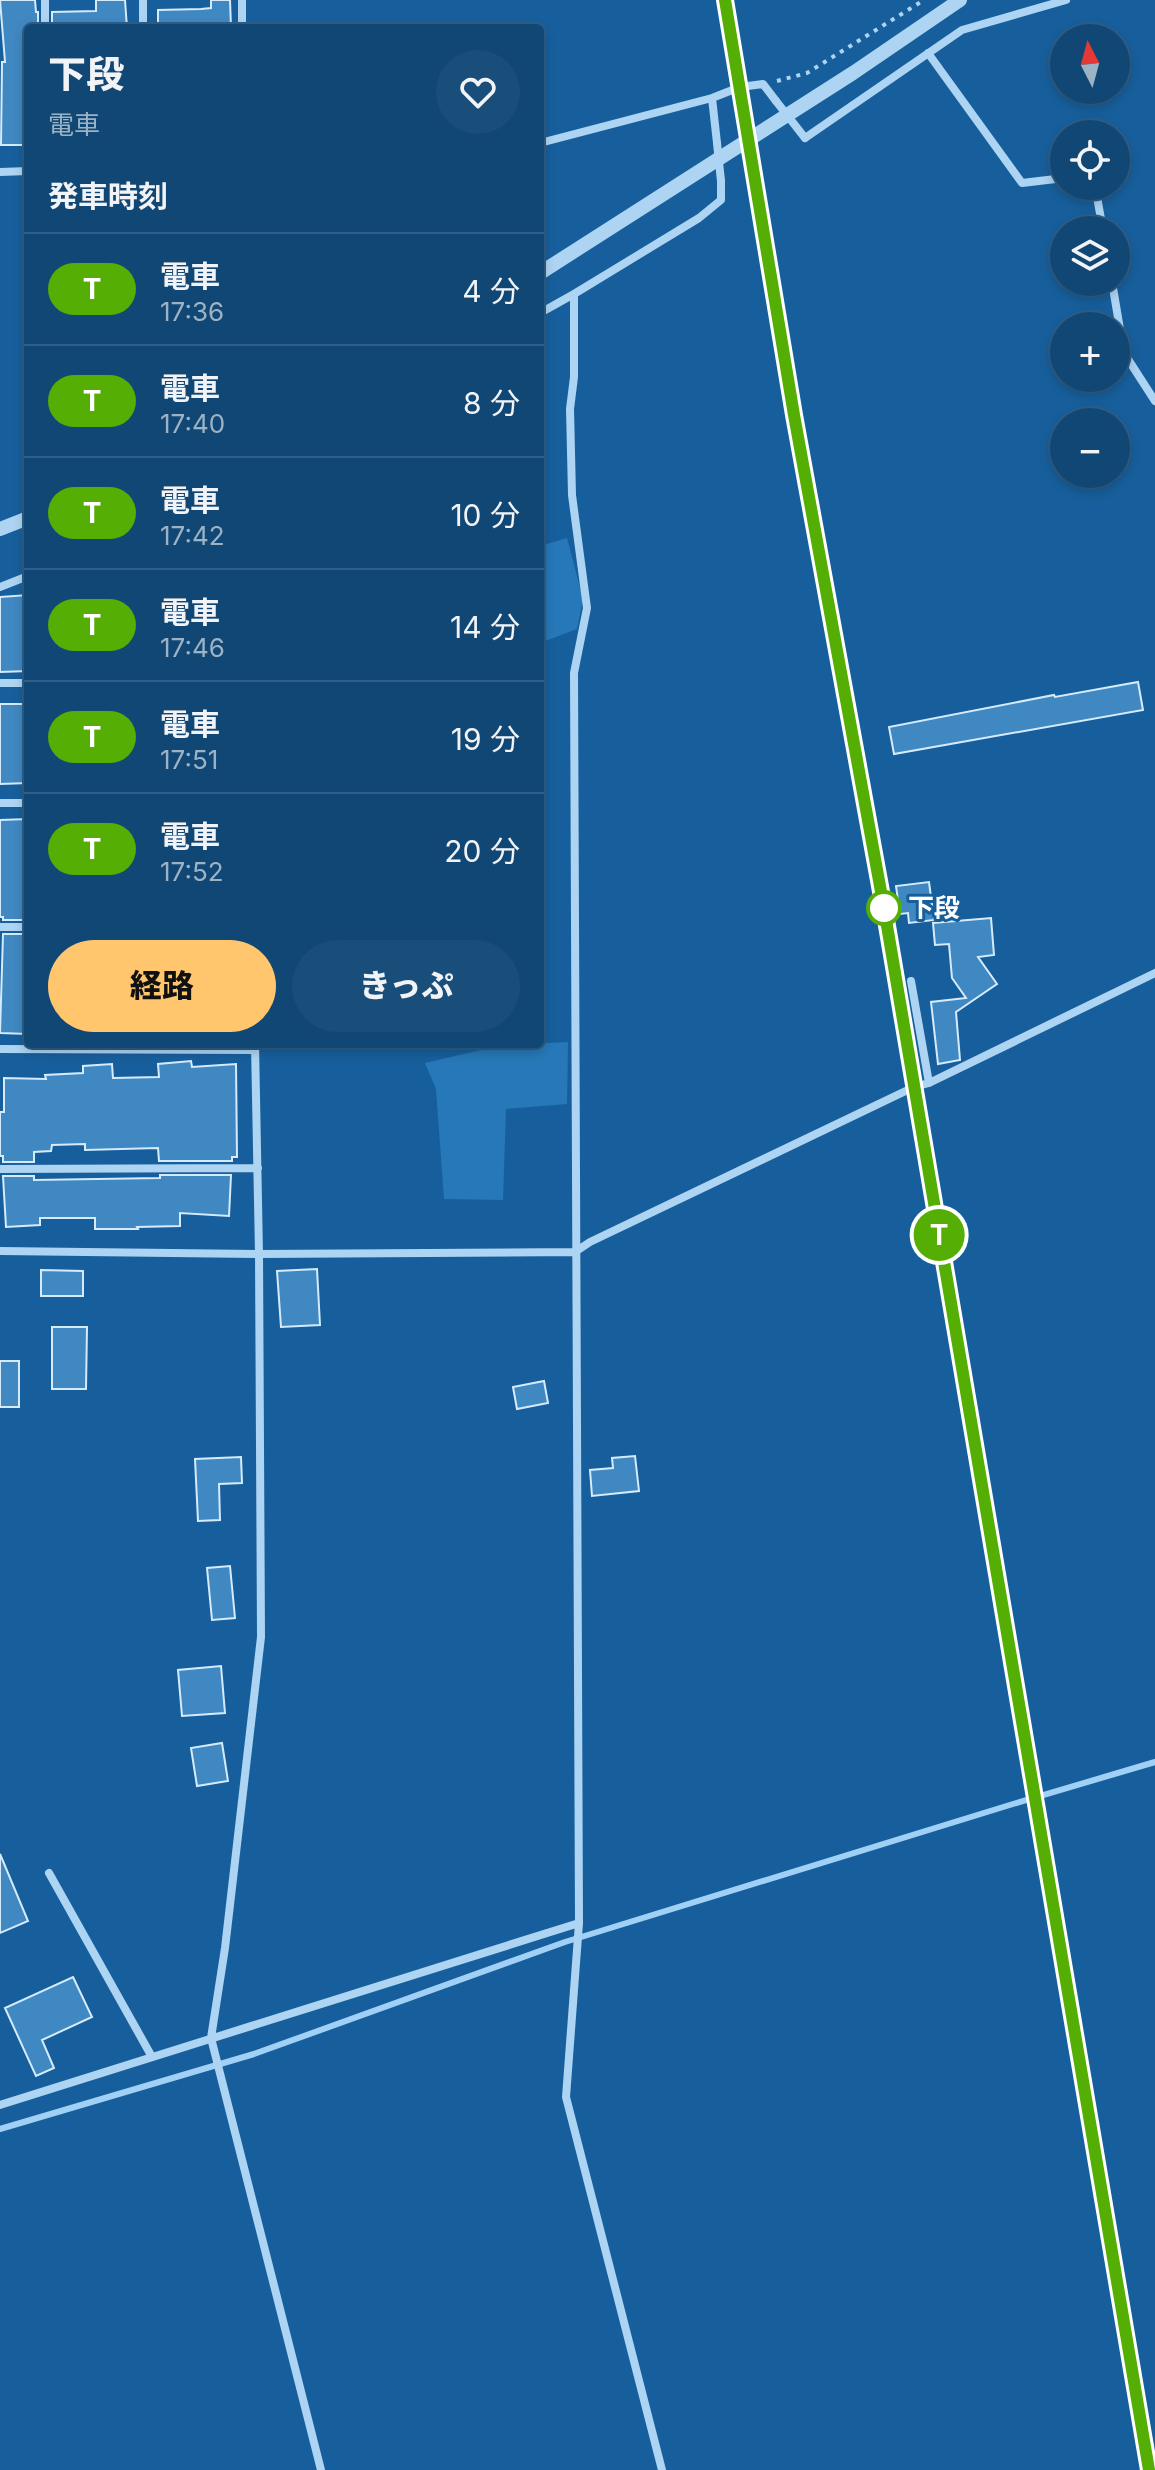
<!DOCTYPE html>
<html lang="ja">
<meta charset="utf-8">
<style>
:root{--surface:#114775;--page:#1a4e7a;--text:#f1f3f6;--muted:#9cb2c5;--line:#305f87;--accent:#ffc66e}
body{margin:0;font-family:Inter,"Noto Sans JP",sans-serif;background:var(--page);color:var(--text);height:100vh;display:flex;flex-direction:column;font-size:30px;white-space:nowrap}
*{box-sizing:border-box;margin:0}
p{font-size:26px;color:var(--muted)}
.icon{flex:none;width:44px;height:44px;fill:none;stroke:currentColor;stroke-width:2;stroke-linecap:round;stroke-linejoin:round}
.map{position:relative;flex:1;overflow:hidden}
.details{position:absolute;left:24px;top:24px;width:520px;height:1024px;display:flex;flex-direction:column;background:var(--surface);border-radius:8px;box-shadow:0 4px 12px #0003,0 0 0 2px var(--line)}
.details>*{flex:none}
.badge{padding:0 16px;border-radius:26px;font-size:28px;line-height:52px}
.needle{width:52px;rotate:354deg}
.fabs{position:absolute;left:1050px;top:24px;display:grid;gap:16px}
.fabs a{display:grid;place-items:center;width:80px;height:80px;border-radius:50%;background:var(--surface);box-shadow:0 4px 12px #0003,0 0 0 2px var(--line);font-size:40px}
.map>.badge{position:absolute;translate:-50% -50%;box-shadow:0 0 0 4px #fff}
h2{padding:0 24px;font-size:30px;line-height:72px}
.round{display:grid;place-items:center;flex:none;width:84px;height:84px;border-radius:42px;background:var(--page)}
.head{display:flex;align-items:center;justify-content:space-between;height:136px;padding:0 24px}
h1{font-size:38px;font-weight:800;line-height:60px}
.cta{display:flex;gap:16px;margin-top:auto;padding:16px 24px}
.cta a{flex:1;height:92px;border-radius:48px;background:var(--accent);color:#111;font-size:32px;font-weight:800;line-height:92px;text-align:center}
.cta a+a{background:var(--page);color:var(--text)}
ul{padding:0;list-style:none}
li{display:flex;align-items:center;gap:24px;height:112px;padding:0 24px;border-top:2px solid var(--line)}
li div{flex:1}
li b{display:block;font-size:30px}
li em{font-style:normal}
li .badge{min-width:88px;font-weight:700;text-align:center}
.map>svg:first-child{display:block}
</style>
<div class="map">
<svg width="1155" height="2470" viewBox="0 0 1155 2470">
<rect width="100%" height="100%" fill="#175f9c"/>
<path fill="#2678b8" d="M567,538L583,599L577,629L540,643V546Z
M568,1042L567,1104L506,1109L503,1200L444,1199L436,1089L425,1063L502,1045Z"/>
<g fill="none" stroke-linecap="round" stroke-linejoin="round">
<path stroke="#a0d0f5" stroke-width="6" d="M0,2129L254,2054L565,1942L1013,1804L1155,1762"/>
</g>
<path fill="#4088c2" stroke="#d5ebfc" stroke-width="2" d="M0,0H35L36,12H38V28H28V145H1L2,62H5Z
M96,0H125L127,28H52V12L96,11Z
M211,0H230L231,28H158V10L201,9L211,8Z
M28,595V671L0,672V597Z
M1138,682L1143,710L894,754L889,727L1054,695L1055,697Z
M0,704H28V783L0,784Z
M28,819V917L26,920H3V917H0V820Z
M929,882L934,920L909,923L908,913L900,914L896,886Z
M991,918L994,955L978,957L997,984L956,1012L960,1060L938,1064L931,1002L966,998L952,978L949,944L935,945L933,923Z
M3,934H26L28,1034L0,1033Z
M191,1061L192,1067L236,1064L237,1157H232V1161H159L158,1148L85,1150V1144L52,1145L51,1151L34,1152V1162H3V1156H0V1112H4V1078L46,1079L45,1075L83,1073V1066L112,1064L113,1078L159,1077L158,1064Z
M160,1175H231L229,1216L180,1213V1226L137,1227L138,1229H95V1218H40V1225L6,1227L3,1176H34V1180L160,1178Z
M317,1269L320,1325L281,1327L277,1271Z
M41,1270L83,1271V1296H41Z
M52,1327H87L86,1389H52Z
M0,1361H19V1407H0Z
M544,1381L548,1403L517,1409L513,1387Z
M635,1456L639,1491L592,1496L590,1470L613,1468L612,1458Z
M241,1457L242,1483L219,1484L220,1520L198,1521L195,1459Z
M230,1566L235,1618L212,1620L207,1568Z
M221,1666L225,1713L182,1716L178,1670Z
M222,1743L228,1781L197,1786L191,1748Z
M0,1854L28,1921L0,1933Z
M73,1977L92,2017L42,2040L54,2068L36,2076L5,2008Z"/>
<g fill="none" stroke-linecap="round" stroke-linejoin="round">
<path stroke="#add4f2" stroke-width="4" stroke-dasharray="4 6" stroke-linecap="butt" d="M777,81L807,73L924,0"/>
<path stroke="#add4f2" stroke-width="8" d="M143,0V28
M242,0V28
M45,28V0
M928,53L1022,183L1064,178
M712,98L717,143
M805,138L962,30L1066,0
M540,143L712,98L740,87L763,84L776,101
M0,172L28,171
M1095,186L1103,230
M1112,282L1124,353L1155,401
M540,313L574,294
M0,587L28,576
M0,683H28
M0,803H28
M0,927H28
M911,981L929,1083
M255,1044L259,1254L261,1637L225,1948L211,2038L321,2470
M0,1049L255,1050
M0,1169L258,1168
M0,1251L259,1254L575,1252L590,1242L914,1087L929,1083L1155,973
M49,1873L152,2057
M0,2105L579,1923
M662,2470L566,2097L579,1923L574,673L587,608L572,495L570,409L574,377V294L699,218L721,200V181"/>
<path stroke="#add4f2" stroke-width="14" d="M540,273L853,73L960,0
M0,529L28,518"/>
<path stroke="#fff" stroke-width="6" stroke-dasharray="14 6" stroke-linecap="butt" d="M725,0L794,415L884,908L1039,1811L1149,2470"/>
<path stroke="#add4f2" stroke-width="8" d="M776,101L805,138
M717,143L721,181"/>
</g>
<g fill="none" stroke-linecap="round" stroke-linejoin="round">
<defs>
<path id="line" d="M725,0L794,415L884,908L1149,2470"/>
</defs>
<use href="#line" stroke="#fff" stroke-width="18"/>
<use href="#line" stroke="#55ae04" stroke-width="12"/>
</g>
<circle fill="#fff" stroke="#55ae04" stroke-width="4" cx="884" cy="908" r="16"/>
<g text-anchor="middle" stroke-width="6" stroke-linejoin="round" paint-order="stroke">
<g font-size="26" font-weight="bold" fill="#fff" stroke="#175f9c" text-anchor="start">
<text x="908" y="917">下段</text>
</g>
</g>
</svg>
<div class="fabs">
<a><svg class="needle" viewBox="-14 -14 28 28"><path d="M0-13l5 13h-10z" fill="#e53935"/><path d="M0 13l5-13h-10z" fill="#9cb2c5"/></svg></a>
<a><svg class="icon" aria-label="locate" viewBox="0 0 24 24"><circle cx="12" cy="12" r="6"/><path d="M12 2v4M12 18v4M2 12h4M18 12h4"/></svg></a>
<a><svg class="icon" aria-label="layers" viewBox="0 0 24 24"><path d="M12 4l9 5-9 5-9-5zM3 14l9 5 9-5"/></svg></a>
<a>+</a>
<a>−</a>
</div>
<b class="badge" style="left:939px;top:1235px;background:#55ae04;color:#fff">T</b>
<section class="details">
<div class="head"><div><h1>下段</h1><p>電車</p></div><a class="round"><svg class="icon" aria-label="heart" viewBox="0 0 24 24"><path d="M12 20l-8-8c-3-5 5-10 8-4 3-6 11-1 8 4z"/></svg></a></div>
<h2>発車時刻</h2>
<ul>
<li><span class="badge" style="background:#55ae04;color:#fff">T</span><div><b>電車</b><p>17:36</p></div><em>4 分</em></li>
<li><span class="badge" style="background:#55ae04;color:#fff">T</span><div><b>電車</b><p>17:40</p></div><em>8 分</em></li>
<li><span class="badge" style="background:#55ae04;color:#fff">T</span><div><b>電車</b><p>17:42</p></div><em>10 分</em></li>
<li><span class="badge" style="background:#55ae04;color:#fff">T</span><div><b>電車</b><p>17:46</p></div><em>14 分</em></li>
<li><span class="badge" style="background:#55ae04;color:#fff">T</span><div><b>電車</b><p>17:51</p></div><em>19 分</em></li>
<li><span class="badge" style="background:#55ae04;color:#fff">T</span><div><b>電車</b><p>17:52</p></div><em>20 分</em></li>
</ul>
<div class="cta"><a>経路</a><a>きっぷ</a></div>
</section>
</div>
